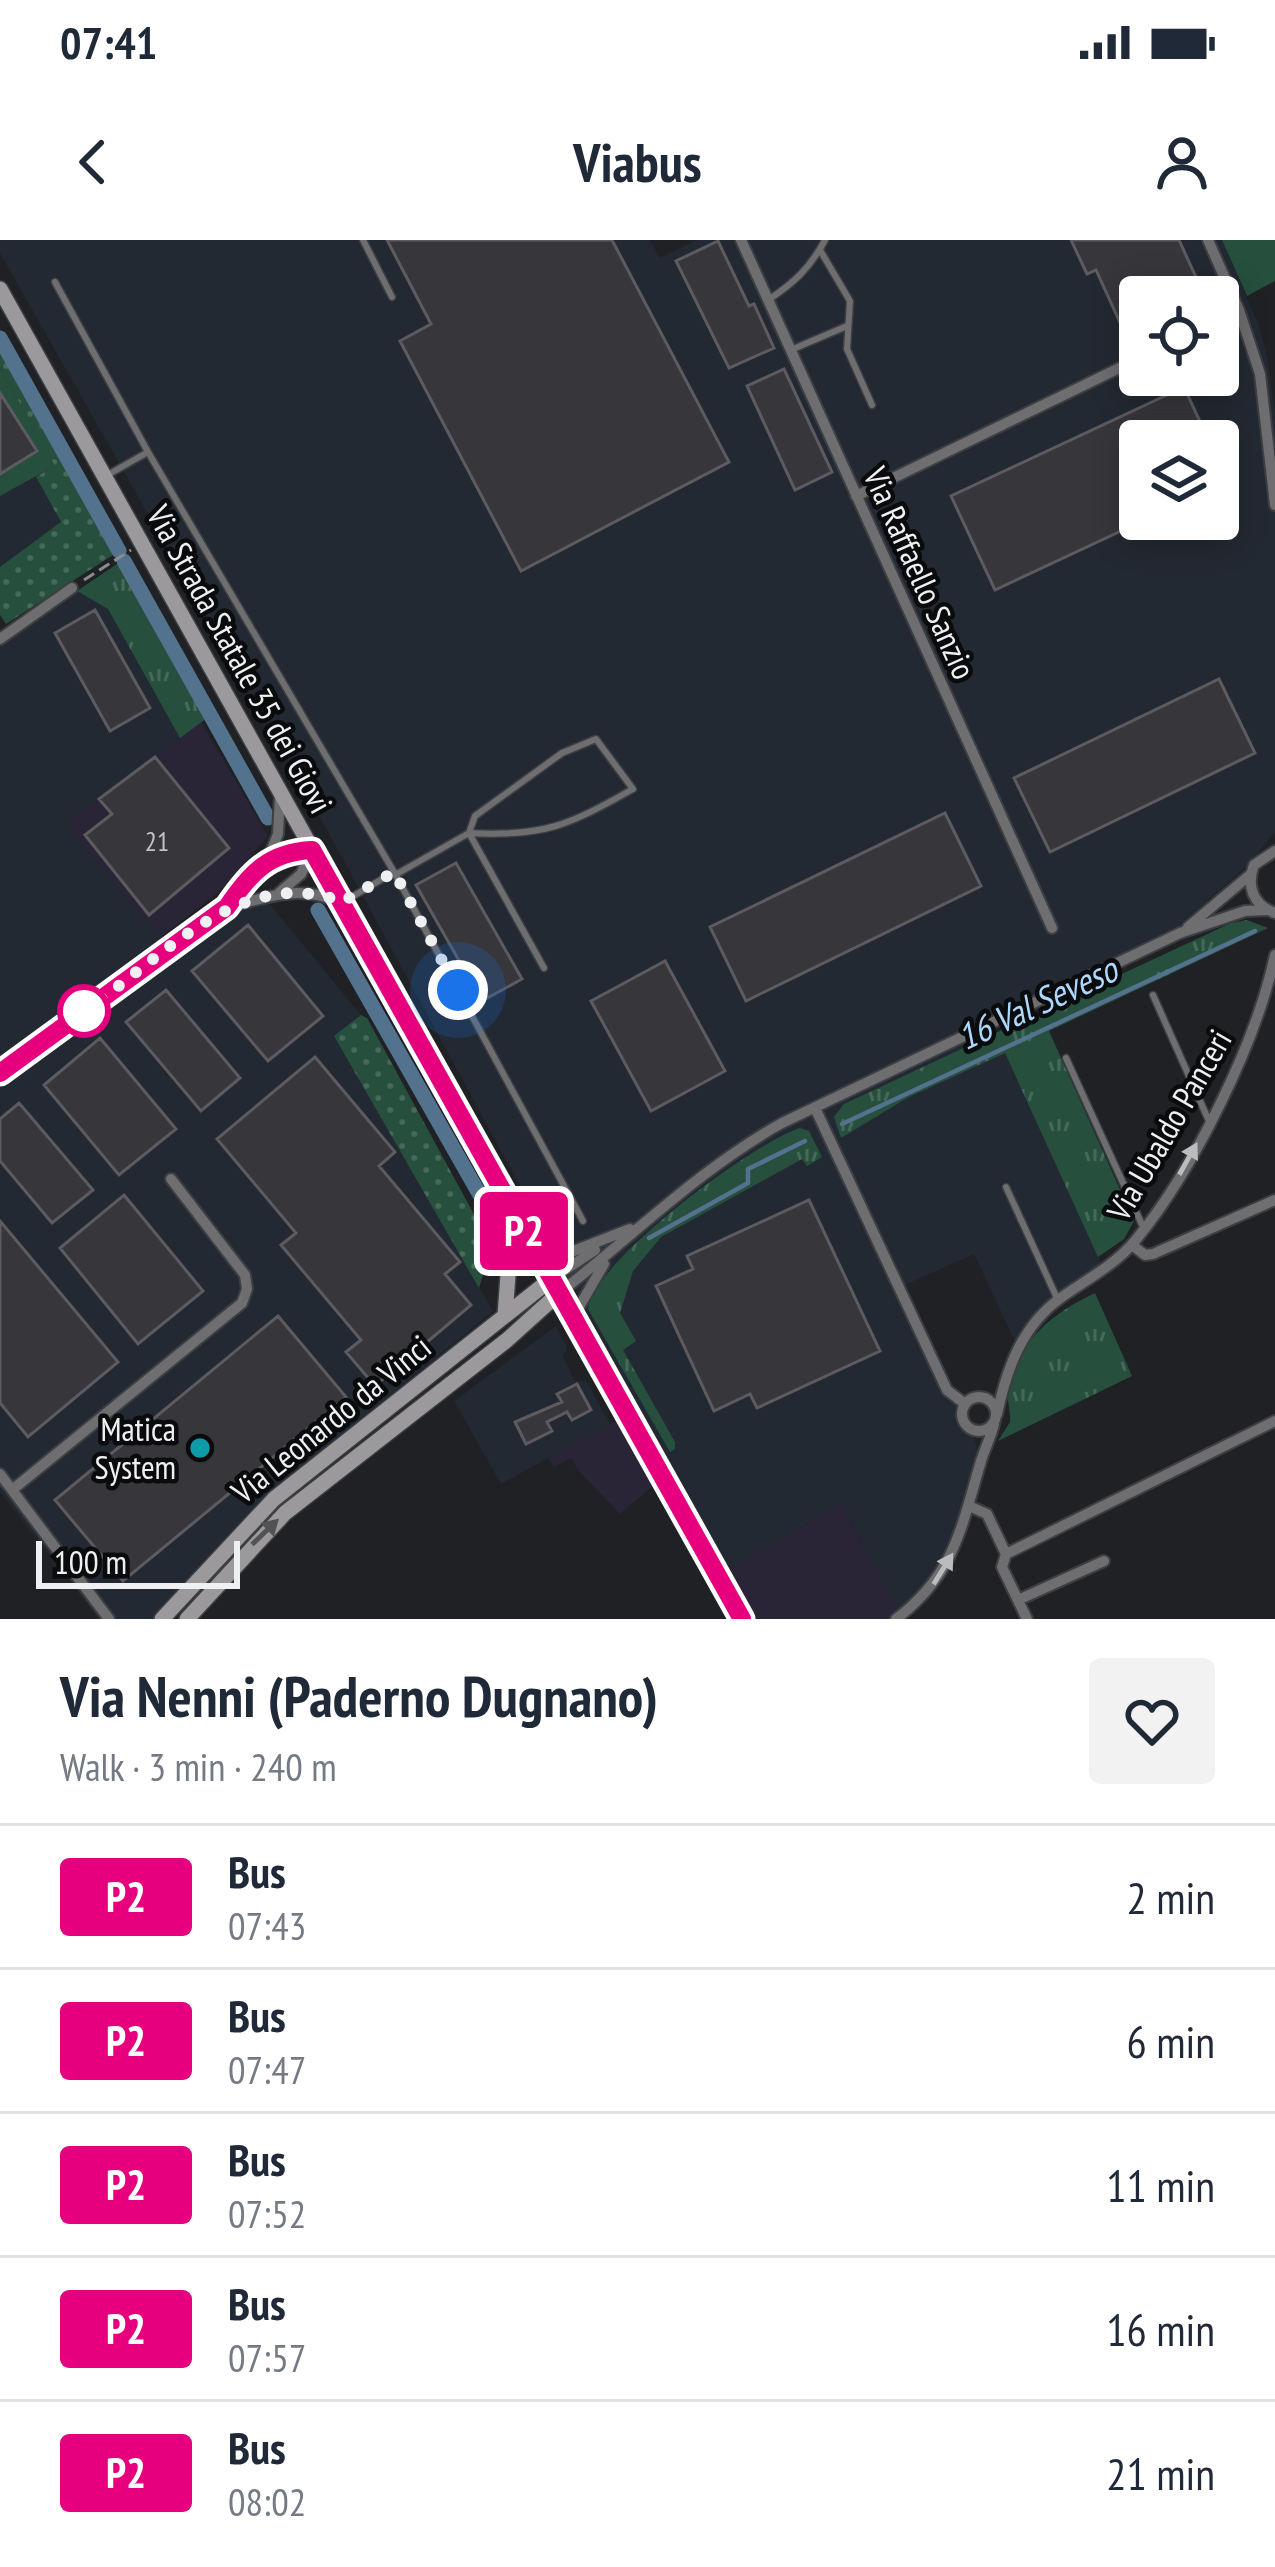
<!DOCTYPE html>
<meta charset="utf-8">
<style>
:root{--surface:#fff;--page:#f2f2f3;--text:#1f2937;--muted:#747a83;--line:#e0e1e3}
body{margin:0;font-family:"PT Sans Narrow",sans-serif;background:var(--page);color:var(--text);height:100vh;display:flex;flex-direction:column;font-size:45px;white-space:nowrap}
*{box-sizing:border-box;margin:0}
p{font-size:39px;color:var(--muted)}
.icon{flex:none;width:66px;height:66px;fill:none;stroke:currentColor;stroke-width:2;stroke-linecap:round;stroke-linejoin:round}
.map{position:relative;height:1379px;overflow:hidden}
.details{display:flex;flex-direction:column;background:var(--surface);flex:1}
.details>*{flex:none}
.badge{padding:0 24px;border-radius:9px;font-size:42px;line-height:78px}
.buttons{position:absolute;left:1119px;top:36px;display:grid;gap:24px}
.buttons a{display:grid;place-items:center;width:120px;height:120px;border-radius:12px;background:var(--surface);box-shadow:0 6px 30px #0003;font-size:60px}
.scale{position:absolute;left:36px;bottom:30px;width:204px;box-sizing:border-box;padding-left:12px;border:6px solid #eef0f2;border-top:0;font-size:33px;line-height:42px;white-space:nowrap;color:#eef0f2;-webkit-text-stroke:9px #0a0b0c;paint-order:stroke}
.you{position:absolute;width:60px;height:60px;margin:-30px;border:9px solid #fff;border-radius:50%;background:#1a73e8;box-shadow:0 0 0 18px #1a73e833}
.map>.badge{position:absolute;translate:-50% -50%;box-shadow:0 0 0 6px #fff}
.round{display:grid;place-items:center;flex:none;width:126px;height:126px;border-radius:12px;background:var(--page)}
.summary{display:flex;align-items:center;justify-content:space-between;height:204px;padding:0 60px}
h1{font-size:57px;font-weight:800;line-height:90px}
ul{padding:0;list-style:none}
li{display:flex;align-items:center;gap:36px;height:144px;padding:0 60px;border-top:3px solid var(--line)}
li div{flex:1}
li b{display:block;font-size:45px}
li em{font-style:normal}
li .badge{min-width:132px;font-weight:700;text-align:center}
.status{display:flex;justify-content:space-between;align-items:center;height:84px;padding:0 60px;background:var(--surface);direction:ltr}
.status svg{height:33px;fill:currentColor}
header{display:flex;justify-content:space-between;align-items:center;height:156px;padding:0 60px;background:var(--surface);font-size:54px;font-weight:800}
.map>svg:first-child{display:block}
</style>
<div class="status"><b>07:41</b><svg viewBox="0 0 49 12"><path d="M0 12V9h3v3zM5 12V6h3v6zM10 12V3h3v9zM15 12V0h3v12zM26 1h20v11H26zM47 4h2v5h-2z"/></svg></div>
<header><svg class="icon" aria-label="back" viewBox="0 0 24 24"><path d="M15 5l-7 7 7 7"/></svg>Viabus<svg class="icon" aria-label="person" viewBox="0 0 24 24"><circle cx="12" cy="8" r="4"/><path d="M4 21q1-7 8-7t8 7"/></svg></header>
<div class="map">
<svg width="1275" height="1379" viewBox="0 0 1275 1379">
<defs>
<pattern id="grass-tufts" width="24" height="20" patternUnits="userSpaceOnUse" patternTransform="scale(3)"><rect width="24" height="20" fill="#264f3e"/><path d="M3 7l-1-3M5 7V3M7 7l1-3M15 17l-1-3M17 17v-4M19 17l1-3" fill="none" stroke="#46695a"/></pattern>
<pattern id="garden-dots" width="8" height="8" patternUnits="userSpaceOnUse" patternTransform="scale(3)"><rect width="8" height="8" fill="#264f3e"/><path d="M2 2h.1M6 6h.1" fill="none" stroke="#46695a" stroke-width="1.8" stroke-linecap="round"/></pattern>
</defs>
<rect width="100%" height="100%" fill="#1f2125"/>
<path fill="#292536" d="M201,482L268,596L219,652L159,698L65,584Z
M624,1176L661,1239L620,1274L578,1230L572,1218L554,1227L548,1218Z
M841,1264L899,1371L889,1379H746L721,1334Z"/>
<path fill="#232932" fill-rule="evenodd" d="M0,0H650L660,18L697,0H1222L1259,86L1268,120L1275,175V592L1245,628L1177,687L989,779L1105,1031L1040,1080L1020,1112L974,1014L898,1048L945,1152L963,1164L962,1182L975,1200L979,1219L967,1265L935,1339L899,1371L841,1264L721,1334L551,1003L331,597L0,13ZM1140,57H1218V135H1140ZM1140,201H1218V279H1140Z
M36,237L61,283L0,327V256Z
M77,351L108,369L180,498L66,584L163,703L0,824V405Z
M268,662L361,775L335,797L493,1071L264,1257L153,1379H99L0,1252V843L227,672Z
M556,1086L567,1107L563,1117L574,1140L587,1142L610,1184L501,1244L454,1161Z"/>
<path fill="url(#grass-tufts)" d="M120,322L207,478L180,498L108,369L77,351Z
M1247,680L1268,688L1049,791L1134,981L1124,999L1098,1017L1005,813L907,858L841,898L834,877L844,864L1231,683Z
M800,888L809,891L822,917L807,926L802,919L661,997L633,1031L620,1073L636,1101L623,1110L675,1202V1209L670,1212L588,1069C594,1021 753,903 800,888Z
M1095,1053L1132,1136L998,1201L1010,1182C1011,1172 1007,1163 1008,1153C1017,1101 1051,1074 1095,1053Z"/>
<path fill="url(#garden-dots)" d="M0,104L116,313L6,384L0,375V327L61,282L36,237L54,226L0,128Z
M361,775L367,778L488,1000V1018L479,1048L334,796Z"/>
<path fill="#264f3e" d="M1222,0H1275V41L1247,56Z
M0,128L55,226L0,256Z"/>
<g fill="none" stroke-linecap="round" stroke-linejoin="round">
<path stroke="#52728e" stroke-width="4.5" d="M842,884L1255,691
M649,998L748,943V929L805,901"/>
<path stroke="#52728e" stroke-width="15" d="M0,98L119,311
M124,321L268,578
M318,670L493,978"/>
</g>
<path fill="#37363a" stroke="#5d5b5f" stroke-width="3" d="M387,0H612L729,222L521,331L400,101L431,84Z
M1071,0H1179L1205,57H1140V92L1127,98L1096,30L1087,34Z
M718,1L749,66L754,64L774,108L729,128L676,21Z
M784,129L832,232L795,250L747,146Z
M1184,147L1209,201H1140V282L995,350L951,256Z
M0,153L37,211L0,234Z
M95,370L150,468L110,491L55,393Z
M1219,439L1255,513L1050,612L1014,538Z
M155,517L229,608L149,675L85,595L112,574L99,559Z
M945,573L981,646L746,761L710,687Z
M456,623L522,739L482,761L416,645Z
M248,685L323,776L268,821L192,731Z
M665,721L725,831L651,871L591,761Z
M166,750L240,838L201,871L126,782Z
M100,798L176,889L119,935L44,845Z
M315,817L395,912L379,926L460,1022L445,1034L471,1065L375,1146L346,1112L361,1100L281,1005L296,993L217,899Z
M19,863L93,950L52,983L0,921V879Z
M124,955L203,1051L138,1104L60,1008Z
M809,960L880,1111L757,1168L750,1154L714,1171L656,1046L693,1029L687,1016Z
M0,981L118,1122L28,1197L0,1163Z
M278,1076L346,1157L123,1341L55,1260Z
M577,1144L591,1170L572,1180L567,1172L547,1182L552,1191L526,1204L515,1182L562,1162L557,1154Z"/>
<g fill="none" stroke-linecap="round" stroke-linejoin="round">
<defs>
<path id="service" d="M363,0L392,57
M820,10L850,61L847,109L872,165
M55,42L148,212L394,632L583,981
M768,60C794,43 810,28 825,0
M793,109L847,86
M104,237L148,212
M395,635L469,593L475,576L562,513L596,499L633,549C569,585 545,597 469,593L544,728
M345,661L394,632
M1153,755L1209,881
M1066,818L1144,989
M1006,947L1057,1058"/>
<path id="minor" d="M741,0L1052,688
M1208,0L1239,70L1260,134L1275,265
M1218,80L1239,70
M856,256L1140,118
M0,399L72,348
M1275,611L1254,625C1246,646 1253,665 1275,673
M268,619L278,594L280,555
M227,667C271,657 295,644 340,662
M1188,687L1251,634
M0,833L227,667C250,633 269,612 312,610L301,634L279,653
M815,868L947,1150L965,1164
M1132,1005L1145,1015L1153,1014L1275,960
M534,1007L571,1012L630,989
M550,1040L595,1010
M558,1054C633,996 698,930 782,883L1180,693L1245,671L1267,670
M572,1079L604,1024
M962 1174a17 17 0 1 1 34 0a17 17 0 1 1-34 0Z
M997,1174C1007,1128 1022,1085 1062,1057C1086,1040 1116,1024 1135,1001C1193,931 1256,804 1275,715
M0,1234L109,1379
M12,1250L242,1063L247,1049L245,1035L171,939
M969,1266L987,1274L1006,1314L1002,1327L1027,1379
M1006,1314L1275,1181
M1018,1360L1104,1321
M896,1379C955,1334 961,1288 981,1221C985,1208 991,1197 994,1184"/>
<path id="secondary" d="M0,49L741,1379
M504,969L510,1009L505,1075
M162,1379L274,1259L550,1040
M187,1379L285,1273L507,1100L558,1054"/>
</defs>
<use href="#service" stroke="#3c3e42" stroke-width="9"/>
<use href="#minor" stroke="#3c3e42" stroke-width="14"/>
<use href="#secondary" stroke="#3c3e42" stroke-width="18"/>
<path stroke="#8a8c8f" stroke-width="3" stroke-dasharray="12 6" stroke-linecap="butt" d="M84,340L131,310"/>
<use href="#service" stroke="#6e6d6f" stroke-width="6"/>
<use href="#minor" stroke="#6e6d6f" stroke-width="10"/>
<use href="#secondary" stroke="#9b999b" stroke-width="15"/>
</g>
<defs><path id="oneway-solid" d="M-6-.8H1V-3.2L6.5 0L1 3.2V.8H-6Z" transform="scale(3)"/></defs>
<g fill="#bbbcbe">
<use href="#oneway-solid" transform="translate(1188 919) rotate(-61)"/>
<use href="#oneway-solid" transform="translate(943 1329) rotate(-58)"/>
</g>
<use fill="#525254" href="#oneway-solid" transform="translate(265 1292) rotate(-44)"/>
<g fill="none" stroke-linecap="round" stroke-linejoin="round">
<defs>
<path id="line" d="M0,833L227,667C250,633 269,612 312,610L742,1379"/>
</defs>
<use href="#line" stroke="#fff" stroke-width="27"/>
<use href="#line" stroke="#e6007e" stroke-width="18"/>
<path stroke="#eef0f2" stroke-width="12" stroke-dasharray="0 21.6" d="M84,771C161,720 242,623 342,662L394,632L458,750"/>
</g>
<circle fill="#fff" stroke="#e6007e" stroke-width="6" cx="84" cy="771" r="24"/>
<circle fill="#0f9aa8" stroke="#0a0b0c" stroke-width="4.5" cx="200" cy="1208" r="12"/>
<g text-anchor="middle" stroke-width="9" stroke-linejoin="round" paint-order="stroke">
<g font-size="27" fill="#c0c2c4">
<text x="157" y="611">21</text>
</g>
<g font-size="33" fill="#eef0f2" stroke="#0a0b0c">
<text transform="translate(920 333) rotate(66)" y="12">Via Raffaello Sanzio</text>
<text transform="translate(240 419) rotate(61)" y="12">Via Strada Statale 35 dei Giovi</text>
<text transform="translate(1169 885) rotate(-60)" y="12">Via Ubaldo Panceri</text>
<text transform="translate(331 1179) rotate(-39)" y="12">Via Leonardo da Vinci</text>
</g>
<g font-size="33" fill="#eef0f2" stroke="#0a0b0c" text-anchor="end">
<text x="176" y="1201">Matica<tspan x="176" dy="38">System</tspan></text>
</g>
<g font-size="36" font-style="italic" fill="#acd8fe" stroke="#0a0b0c">
<text transform="translate(1037 763) rotate(-25)" y="13">16 Val Seveso</text>
</g>
</g>
</svg>
<div class="buttons">
<a><svg class="icon" aria-label="locate" viewBox="0 0 24 24"><circle cx="12" cy="12" r="6"/><path d="M12 2v4M12 18v4M2 12h4M18 12h4"/></svg></a>
<a><svg class="icon" aria-label="layers" viewBox="0 0 24 24"><path d="M12 4l9 5-9 5-9-5zM3 14l9 5 9-5"/></svg></a>
</div>
<div class="scale">100 m</div>
<div class="you" style="left:458px;top:750px"></div>
<b class="badge" style="left:524px;top:991px;background:#e6007e;color:#fff">P2</b>
</div>
<section class="details">
<div class="summary"><div><h1>Via Nenni (Paderno Dugnano)</h1><p>Walk · 3 min · 240 m</p></div><a class="round"><svg class="icon" aria-label="heart" viewBox="0 0 24 24"><path d="M12 20l-8-8c-3-5 5-10 8-4 3-6 11-1 8 4z"/></svg></a></div>
<ul>
<li><span class="badge" style="background:#e6007e;color:#fff">P2</span><div><b>Bus</b><p>07:43</p></div><em>2 min</em></li>
<li><span class="badge" style="background:#e6007e;color:#fff">P2</span><div><b>Bus</b><p>07:47</p></div><em>6 min</em></li>
<li><span class="badge" style="background:#e6007e;color:#fff">P2</span><div><b>Bus</b><p>07:52</p></div><em>11 min</em></li>
<li><span class="badge" style="background:#e6007e;color:#fff">P2</span><div><b>Bus</b><p>07:57</p></div><em>16 min</em></li>
<li><span class="badge" style="background:#e6007e;color:#fff">P2</span><div><b>Bus</b><p>08:02</p></div><em>21 min</em></li>
</ul>
</section>
